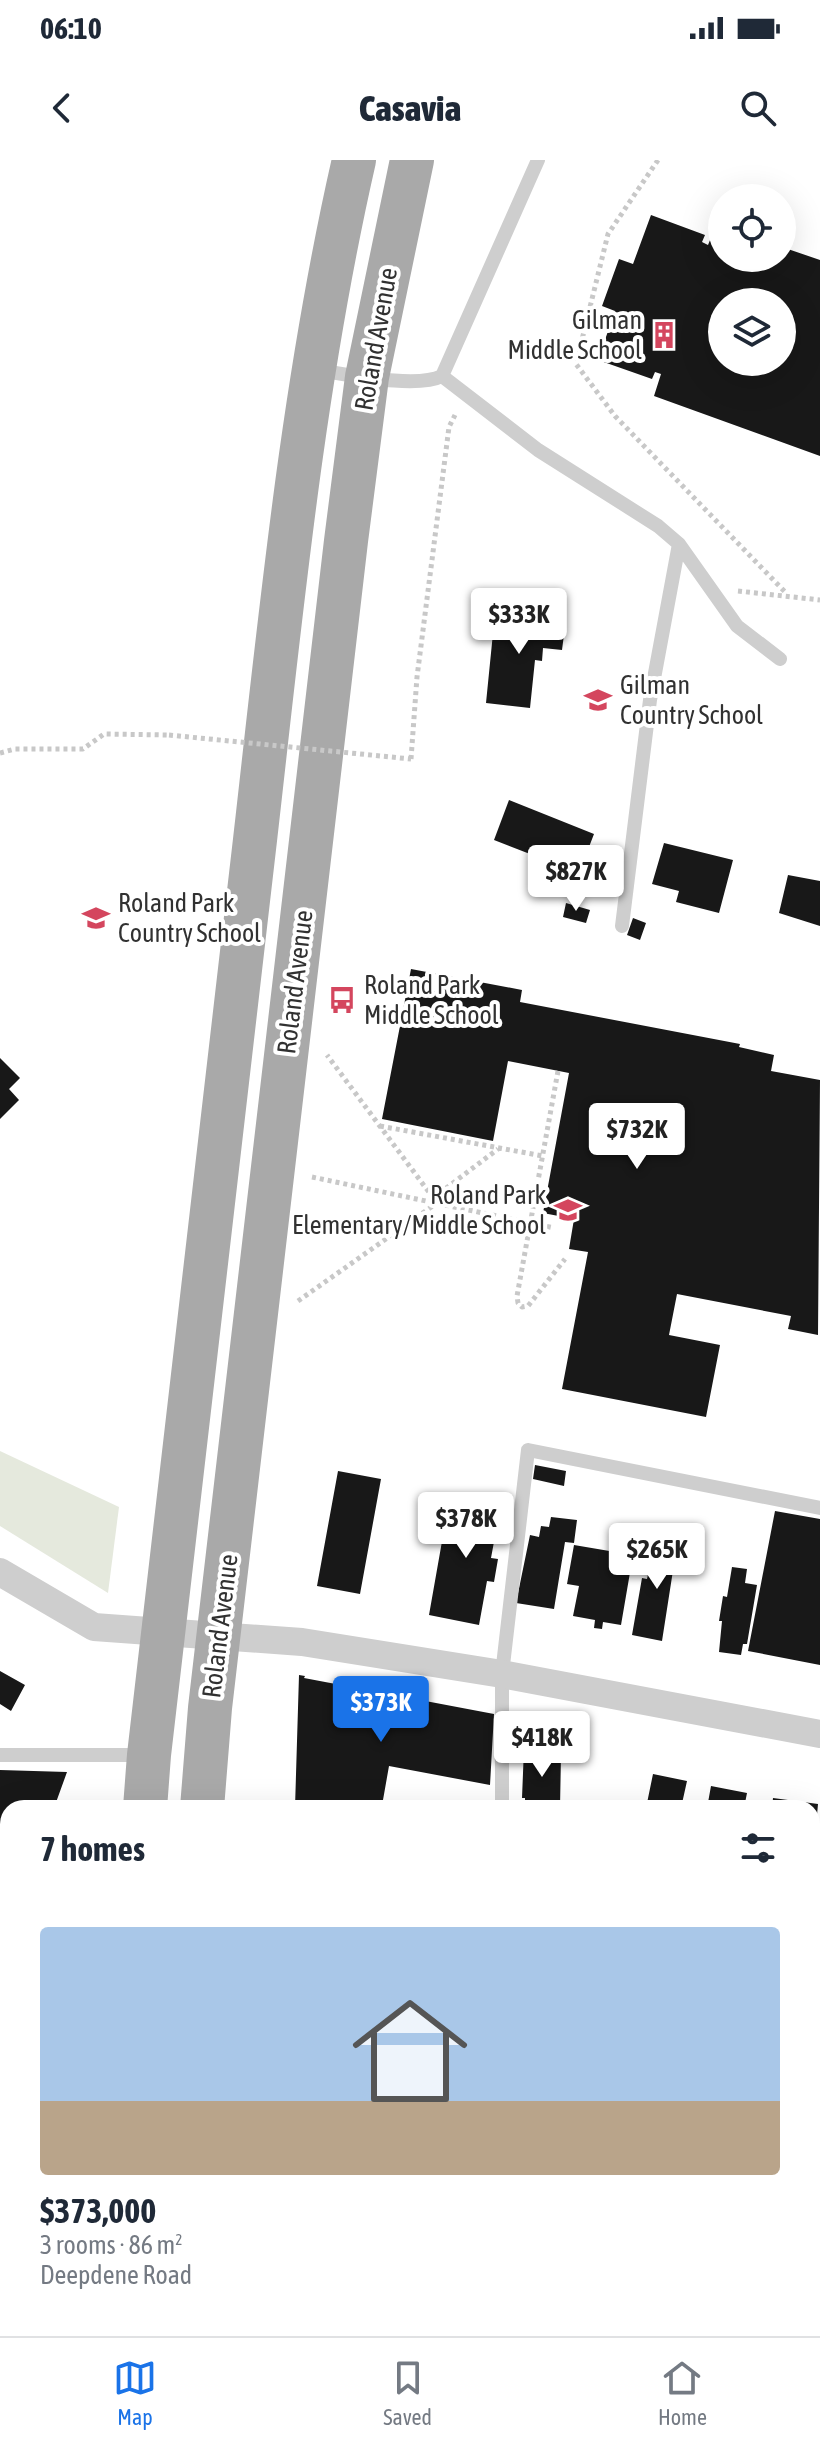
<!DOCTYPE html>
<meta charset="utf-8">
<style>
body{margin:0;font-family:"Asap Condensed",sans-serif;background:#f6f6f7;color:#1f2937;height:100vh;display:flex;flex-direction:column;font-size:30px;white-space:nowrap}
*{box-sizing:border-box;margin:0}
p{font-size:26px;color:#747a83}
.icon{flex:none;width:44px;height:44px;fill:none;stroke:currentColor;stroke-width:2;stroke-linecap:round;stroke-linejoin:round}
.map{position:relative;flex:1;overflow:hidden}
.side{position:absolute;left:0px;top:1640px;width:820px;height:536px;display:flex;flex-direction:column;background:#fff;border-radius:24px 24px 0 0;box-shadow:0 8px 32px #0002}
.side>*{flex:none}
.buttons{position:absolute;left:708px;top:24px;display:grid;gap:16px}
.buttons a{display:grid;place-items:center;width:88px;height:88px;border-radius:50%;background:#fff;box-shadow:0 8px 32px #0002;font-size:40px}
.price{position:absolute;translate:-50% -68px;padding:0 18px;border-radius:8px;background:#fff;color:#222;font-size:26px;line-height:52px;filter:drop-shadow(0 2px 4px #0008)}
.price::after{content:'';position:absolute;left:50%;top:48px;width:24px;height:18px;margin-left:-12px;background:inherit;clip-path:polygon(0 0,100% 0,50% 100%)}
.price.active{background:#1a73e8;color:#fff}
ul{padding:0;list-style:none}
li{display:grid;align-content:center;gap:16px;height:424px;padding:0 40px}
li span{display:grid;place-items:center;height:248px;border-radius:8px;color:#555}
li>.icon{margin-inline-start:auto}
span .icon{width:144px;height:144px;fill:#fffc;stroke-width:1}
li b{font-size:34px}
h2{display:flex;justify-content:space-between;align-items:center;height:96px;padding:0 40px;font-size:34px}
.status{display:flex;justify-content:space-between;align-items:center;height:56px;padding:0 40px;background:#fff;direction:ltr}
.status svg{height:22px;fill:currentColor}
header{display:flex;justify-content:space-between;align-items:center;height:104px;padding:0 40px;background:#fff;font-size:36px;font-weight:800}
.menu{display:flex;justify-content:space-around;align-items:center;height:112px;border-top:2px solid #e0e1e3;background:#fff;font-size:22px;color:#747a83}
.menu a{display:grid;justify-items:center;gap:4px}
.menu .active{color:#1a73e8}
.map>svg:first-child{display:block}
</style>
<div class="status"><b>06:10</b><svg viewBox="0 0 49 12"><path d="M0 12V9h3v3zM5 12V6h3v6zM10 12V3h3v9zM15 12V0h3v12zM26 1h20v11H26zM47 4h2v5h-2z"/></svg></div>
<header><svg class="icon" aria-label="back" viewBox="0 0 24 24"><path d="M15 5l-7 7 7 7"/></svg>Casavia<svg class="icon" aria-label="search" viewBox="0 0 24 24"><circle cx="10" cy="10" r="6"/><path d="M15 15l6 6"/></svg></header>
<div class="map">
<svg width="820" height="2176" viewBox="0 0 820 2176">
<rect width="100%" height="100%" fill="#fff"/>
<path fill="#e5e9dd" d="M0 1291 119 1347 108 1433 0 1366Z"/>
<path fill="#181818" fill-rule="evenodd" d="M651 55 705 75 702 82 708 85 717 63 722 65V98H782V87L820 100V296L654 236 661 214 655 212 652 219 598 200 615 151 602 146 619 99 633 104ZM722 142H782V202H722Z
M495 453 566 459 562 490 543 488 542 501 535 500 530 548 486 543Z
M509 640 594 674 579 713 494 680Z
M664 683 733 700 719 753 676 742 679 731 652 724Z
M788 715 820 721V766L779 753Z
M566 743 590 750 586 763 563 757Z
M633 758 646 763 640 780 627 775Z
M411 809 522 830 520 842 740 884 739 887 774 895 771 911 820 920 818 1175 788 1169 791 1156 677 1134 669 1175 720 1185 706 1257 562 1229 588 1092 569 1089 574 1059 543 1053 569 913 508 901 493 981 382 959Z
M0 898 20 918 9 929 19 940 0 959Z
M535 1305 566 1311 564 1326 533 1319Z
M338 1311 381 1319 360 1434 317 1426Z
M450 1336 501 1344 491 1398 498 1399 494 1422 487 1421 479 1465 429 1455Z
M775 1351 820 1359V1505L748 1491Z
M551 1357 577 1360 574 1383 565 1382 554 1449 516 1443 530 1375 539 1377 541 1366 549 1367Z
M660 1377 685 1385 681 1406 674 1404 662 1481 632 1475 642 1418 647 1419 652 1396 655 1397Z
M574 1385 633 1395 621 1465 603 1462 602 1469 594 1468 595 1460 573 1456 579 1426 567 1424Z
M732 1407 747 1409 745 1423 757 1425 747 1484H743L741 1495 719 1492 722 1461H719L723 1436 727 1437Z
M0 1511 25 1525 11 1551 0 1544Z
M299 1515 305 1516 304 1518 494 1554 490 1625 389 1606 383 1640 419 1648H295Z
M524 1588 561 1594 560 1648H525V1638H522Z
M0 1610 67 1612 54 1648H8V1752H3V1721H0Z
M653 1614 687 1621 681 1648H646Z
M711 1626 747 1633 744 1648H707Z
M773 1638 818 1644 814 1688H812V1648H772Z
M812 1899 820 1900V1978L812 1977Z
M0 1996H8V2030H0Z
M0 2115H8V2145H0Z
M812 2118 820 2119V2176H798L799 2168H812Z
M274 2168H362L361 2172 349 2170 348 2176H273Z
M632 2168H681L680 2176 632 2170Z
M717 2168H760L759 2176H716Z"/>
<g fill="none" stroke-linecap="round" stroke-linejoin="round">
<path stroke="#c8c8c8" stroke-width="5" stroke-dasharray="4 4" stroke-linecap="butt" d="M658 0 608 74 576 204 615 256 787 434
M738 431 820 440
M0 593 15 589H83L104 574 169 575
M411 599 417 517 449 267 455 255
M558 911 517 1136 518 1143 522 1147 528 1146 565 1099
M380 966 543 996
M312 1017 554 1068
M433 1038 498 989
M298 1141 437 1043 327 895"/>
<path stroke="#cecece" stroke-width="14" d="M317 210C347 214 416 229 442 216L538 0
M442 216 538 290 658 366 679 384 737 466 780 499
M622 766 650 540 679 384
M0 1595H145
M502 1648V1514L528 1290 820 1348
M812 1803 820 1804
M0 2086 8 2087
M478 2176V2168"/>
<path stroke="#cecece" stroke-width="28" d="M0 1412 94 1467 302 1482 502 1514 820 1574
M0 1840H8
M812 2038 820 2040"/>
<path stroke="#a9a9a9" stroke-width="44" d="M145 1648 149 1595C184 1290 219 985 255 680 281 452 303 223 354 0
M202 1648 210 1548 346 381 367 217 412 0
M121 2176V2168
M178 2176 179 2168"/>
<path stroke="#c8c8c8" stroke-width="5" stroke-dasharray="4 4" stroke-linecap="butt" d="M169 575 411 599"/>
</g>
<defs>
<g id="building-bare" transform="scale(2.16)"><path d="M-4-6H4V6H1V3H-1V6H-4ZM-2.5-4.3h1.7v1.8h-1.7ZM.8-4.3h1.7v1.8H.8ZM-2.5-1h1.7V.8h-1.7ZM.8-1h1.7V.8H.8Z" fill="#d4465e" stroke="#fff" stroke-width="2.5" paint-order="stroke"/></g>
<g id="school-bare" transform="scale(2.16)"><path d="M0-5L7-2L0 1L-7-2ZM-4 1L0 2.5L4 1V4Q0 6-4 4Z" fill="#d4465e" stroke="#fff" stroke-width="2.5" paint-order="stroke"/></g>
<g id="bus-bare" transform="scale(2.16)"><path d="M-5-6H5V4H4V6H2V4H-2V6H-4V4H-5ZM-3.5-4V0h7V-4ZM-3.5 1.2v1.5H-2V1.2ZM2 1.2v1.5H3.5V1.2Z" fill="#d4465e" stroke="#fff" stroke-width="2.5" paint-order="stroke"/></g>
</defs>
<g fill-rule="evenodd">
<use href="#building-bare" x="664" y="175"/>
<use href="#school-bare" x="598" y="540"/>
<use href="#school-bare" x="96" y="758"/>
<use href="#bus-bare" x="342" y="840"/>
<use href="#school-bare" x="568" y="1050"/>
</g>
<g text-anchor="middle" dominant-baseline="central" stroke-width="8" stroke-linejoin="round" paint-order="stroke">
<g font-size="26" fill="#313131" stroke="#fff" text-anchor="start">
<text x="642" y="160" text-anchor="end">Gilman<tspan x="642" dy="30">Middle School</tspan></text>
<text x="620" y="525">Gilman<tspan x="620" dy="30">Country School</tspan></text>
<text x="118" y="743">Roland Park<tspan x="118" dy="30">Country School</tspan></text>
<text x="364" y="825">Roland Park<tspan x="364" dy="30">Middle School</tspan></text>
<text x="546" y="1035" text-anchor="end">Roland Park<tspan x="546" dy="30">Elementary/Middle School</tspan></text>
</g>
<g font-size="26" fill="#313131" stroke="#fff">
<text transform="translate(376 179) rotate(-80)">Roland Avenue</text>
<text transform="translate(295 822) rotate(-83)">Roland Avenue</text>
<text transform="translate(220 1466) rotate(-83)">Roland Avenue</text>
</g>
</g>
</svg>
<div class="buttons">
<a><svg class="icon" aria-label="locate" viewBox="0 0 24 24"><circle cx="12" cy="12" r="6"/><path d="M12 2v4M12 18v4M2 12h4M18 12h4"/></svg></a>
<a><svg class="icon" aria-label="layers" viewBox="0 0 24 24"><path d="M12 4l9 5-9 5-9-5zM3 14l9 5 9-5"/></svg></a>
</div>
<b class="price" style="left:519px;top:496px">$333K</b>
<b class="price" style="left:576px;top:753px">$827K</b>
<b class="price" style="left:637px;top:1011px">$732K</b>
<b class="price" style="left:466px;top:1400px">$378K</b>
<b class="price" style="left:657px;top:1431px">$265K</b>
<b class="price active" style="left:381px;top:1584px">$373K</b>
<b class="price" style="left:542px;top:1619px">$418K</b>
<section class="side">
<h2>7 homes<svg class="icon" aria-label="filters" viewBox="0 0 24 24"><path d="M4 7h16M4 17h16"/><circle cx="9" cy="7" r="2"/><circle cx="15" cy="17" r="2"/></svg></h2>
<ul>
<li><span style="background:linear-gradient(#a9c7e8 70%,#b9a48a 0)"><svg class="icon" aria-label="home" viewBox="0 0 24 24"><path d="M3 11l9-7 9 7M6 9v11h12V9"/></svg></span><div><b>$373,000</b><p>3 rooms · 86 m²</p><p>Deepdene Road</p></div></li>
</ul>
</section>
</div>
<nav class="menu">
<a class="active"><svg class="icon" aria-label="map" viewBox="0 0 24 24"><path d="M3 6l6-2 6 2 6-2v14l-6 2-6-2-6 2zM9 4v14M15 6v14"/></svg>Map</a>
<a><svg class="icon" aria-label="saved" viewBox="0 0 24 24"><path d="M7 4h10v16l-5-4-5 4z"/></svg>Saved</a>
<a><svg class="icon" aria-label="home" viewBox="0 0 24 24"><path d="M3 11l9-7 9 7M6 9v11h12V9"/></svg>Home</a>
</nav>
